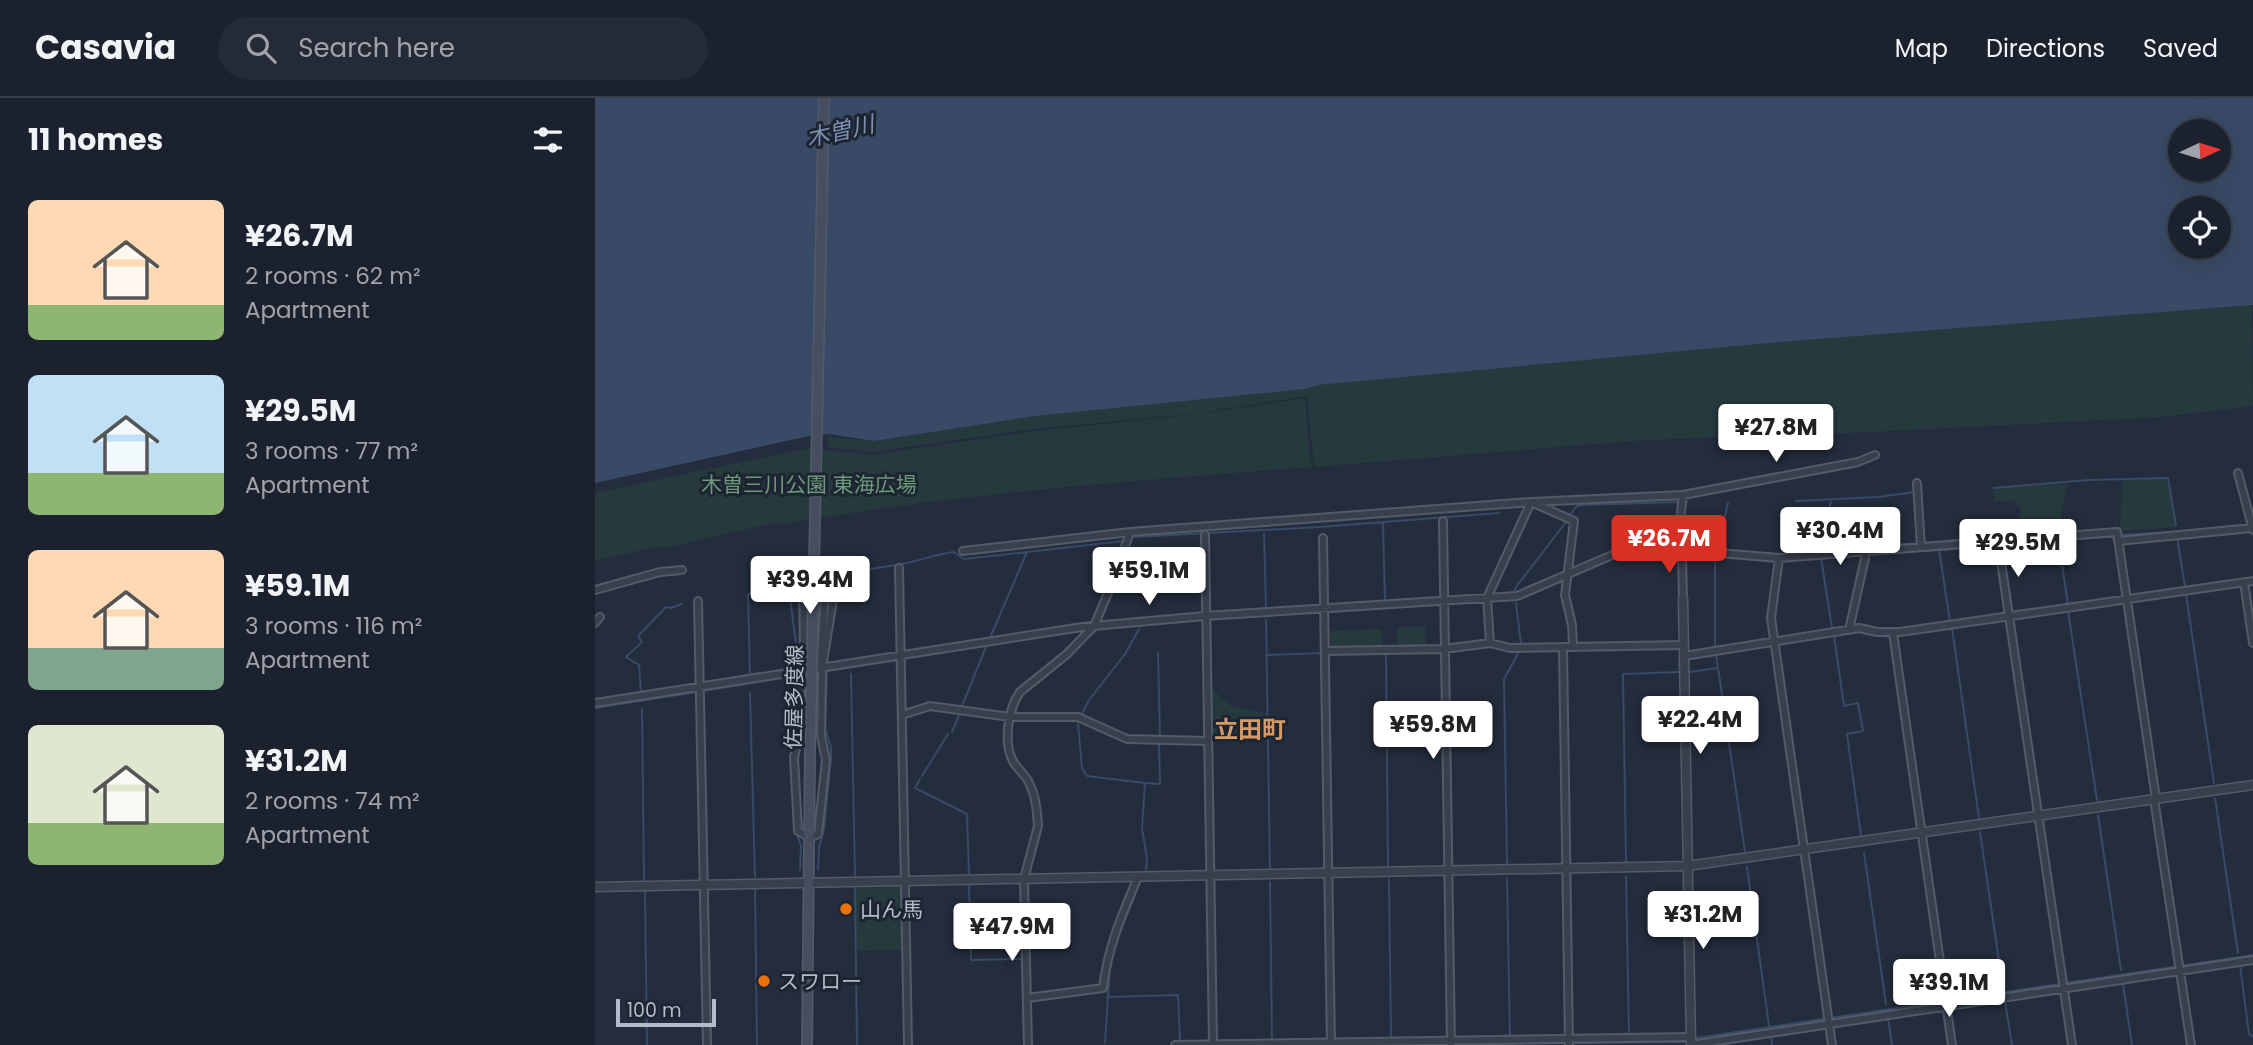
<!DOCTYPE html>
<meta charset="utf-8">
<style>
body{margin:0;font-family:Poppins,"Noto Sans JP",sans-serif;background:#242a36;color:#f1f3f6;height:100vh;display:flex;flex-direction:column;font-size:26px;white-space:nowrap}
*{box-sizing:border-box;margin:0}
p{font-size:23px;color:#a0a4aa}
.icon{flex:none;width:38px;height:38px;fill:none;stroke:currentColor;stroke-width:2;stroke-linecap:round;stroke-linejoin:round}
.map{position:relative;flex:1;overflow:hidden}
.drawer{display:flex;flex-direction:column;background:#1b222e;width:595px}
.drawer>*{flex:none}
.needle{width:46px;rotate:86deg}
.tools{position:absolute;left:1573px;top:21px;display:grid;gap:14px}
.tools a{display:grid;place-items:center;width:63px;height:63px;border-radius:50%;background:#1b222e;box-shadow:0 7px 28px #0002,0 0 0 2px #393f4a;font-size:35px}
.scale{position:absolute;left:21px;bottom:18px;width:100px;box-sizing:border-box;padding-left:7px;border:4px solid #b4bbc9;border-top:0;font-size:19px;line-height:24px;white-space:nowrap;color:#b4bbc9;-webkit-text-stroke:5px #1d2532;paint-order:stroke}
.price{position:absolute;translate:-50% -60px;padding:0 16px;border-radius:7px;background:#fff;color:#222;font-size:23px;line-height:46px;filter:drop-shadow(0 2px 4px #0008)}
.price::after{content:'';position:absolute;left:50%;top:42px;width:21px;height:16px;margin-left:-10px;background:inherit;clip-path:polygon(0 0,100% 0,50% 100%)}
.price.active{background:#d93025;color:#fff}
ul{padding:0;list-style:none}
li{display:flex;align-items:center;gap:21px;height:175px;padding:0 28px}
li span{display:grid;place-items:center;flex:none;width:196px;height:140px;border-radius:10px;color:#555}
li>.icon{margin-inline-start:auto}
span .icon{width:84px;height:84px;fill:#fffc;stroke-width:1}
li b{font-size:30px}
h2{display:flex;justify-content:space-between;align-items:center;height:84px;padding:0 28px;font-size:30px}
header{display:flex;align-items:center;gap:42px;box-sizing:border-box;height:98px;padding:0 35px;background:#1b222e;border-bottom:2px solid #393f4a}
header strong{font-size:33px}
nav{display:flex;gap:38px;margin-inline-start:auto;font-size:24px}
.search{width:490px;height:63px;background:#242a36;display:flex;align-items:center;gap:18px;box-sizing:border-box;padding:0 24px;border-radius:38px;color:#a0a4aa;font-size:26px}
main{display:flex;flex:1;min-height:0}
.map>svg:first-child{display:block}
</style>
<header>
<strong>Casavia</strong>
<div class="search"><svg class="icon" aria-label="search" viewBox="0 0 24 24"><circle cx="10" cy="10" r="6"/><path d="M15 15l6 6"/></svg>Search here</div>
<nav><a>Map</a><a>Directions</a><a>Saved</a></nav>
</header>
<main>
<section class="drawer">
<h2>11 homes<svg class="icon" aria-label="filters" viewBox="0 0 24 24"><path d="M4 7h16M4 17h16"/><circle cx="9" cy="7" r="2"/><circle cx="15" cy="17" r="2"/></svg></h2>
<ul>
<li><span style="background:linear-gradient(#ffd9b3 75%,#8fb573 0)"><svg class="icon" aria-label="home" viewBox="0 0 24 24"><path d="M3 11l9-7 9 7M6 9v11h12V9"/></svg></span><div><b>¥26.7M</b><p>2 rooms · 62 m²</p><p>Apartment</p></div></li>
<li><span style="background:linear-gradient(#bfe0f5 70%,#8fb573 0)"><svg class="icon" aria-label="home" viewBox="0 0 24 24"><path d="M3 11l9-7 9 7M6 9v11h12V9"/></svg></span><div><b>¥29.5M</b><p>3 rooms · 77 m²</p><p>Apartment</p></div></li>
<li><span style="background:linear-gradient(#ffd9b3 70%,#7fa58c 0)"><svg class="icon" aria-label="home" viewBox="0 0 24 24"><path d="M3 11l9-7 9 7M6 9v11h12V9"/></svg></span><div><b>¥59.1M</b><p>3 rooms · 116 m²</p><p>Apartment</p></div></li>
<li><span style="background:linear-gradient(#dfe7d0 70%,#8fb573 0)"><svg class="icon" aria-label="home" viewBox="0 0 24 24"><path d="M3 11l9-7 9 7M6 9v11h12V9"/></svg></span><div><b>¥31.2M</b><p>2 rooms · 74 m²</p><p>Apartment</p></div></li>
</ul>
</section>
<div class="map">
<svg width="1658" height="947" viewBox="0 0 1658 947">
<rect width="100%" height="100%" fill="#242d3d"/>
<path fill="#263a3e" d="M1657 207 1658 308 1566 319 1278 334 1050 342 719 369 712 298 598 316 439 331 275 354 233 349 232 339 279 343 440 318 710 291 723 287 1174 245Z
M710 300 716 369C539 383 360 395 185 427L179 425 79 448 55 450 0 463V396L13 392 214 350 276 357 440 333 595 317Z
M1573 380 1581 429 1525 433 1527 383Z
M1473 385 1462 435 1423 439 1426 410 1423 409 1418 402 1399 404 1398 390Z
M830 528 831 549H802V529Z
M787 531 788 548 736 550 735 533Z
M614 594H620L636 608 671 616 670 637 616 638Z
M305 789 308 791 309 852 262 853 260 790Z"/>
<path fill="#394a66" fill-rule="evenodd" d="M0 0H1658V207L1174 245 723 287 710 291 440 318 279 343 234 336 214 338 0 385ZM1586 33H1624V72H1586ZM1586 110H1624V149H1586Z
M1658 856V860L1101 942V939Z
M1095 941 1092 945 810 947 1092 943Z"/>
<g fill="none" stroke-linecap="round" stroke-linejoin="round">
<path stroke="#394a66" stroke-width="2" d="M1398 390 1493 382 1573 380 1581 427
M1201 403 1283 399 1319 394
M974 418 981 409 985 407 1082 404
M788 424 790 505
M669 435 671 511
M1526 437 1608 432
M539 439 725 429 904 415
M1582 439 1590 489
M1408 447 1521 438
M1464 447 1473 506
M1122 450 1133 405
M1344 452 1355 523
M1226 453 1236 403
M1272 457 1402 448
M1219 460 1266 457
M1226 460 1237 530
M306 466C325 463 341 456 359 454L369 461 529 443
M976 479 993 471
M1653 486 1658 523
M919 495 921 489 971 424
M1591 496 1619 685
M195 500 204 568
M926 501 967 483
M921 505 926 546
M852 506 882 504
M1473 513 1502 702
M736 514 846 506
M615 521 726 514
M599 522H608
M671 522 675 772
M1357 530 1384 720
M1283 537 1294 539
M395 540 432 454
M1120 548V458
M563 554 565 639
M791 556 793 770
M1121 556 1150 754
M672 557 727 555
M310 560 437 540
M231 566 245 476 301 467
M232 573 303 562
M1095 574 1122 570
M256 576 260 778
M155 577 153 496 200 485
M108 593 199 578
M46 594 44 567 31 559 47 544 43 538 71 509 76 510 87 506
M155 594 160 780
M367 608 391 549
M0 610 102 594
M47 610 49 783
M487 616 494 602 530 556 544 531
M483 625 487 670 492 678 550 685 547 730 552 761 551 772
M357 634 365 615
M196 660V652L202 630V584
M327 678 353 636
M325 681 320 690 372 716 374 778
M551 685 565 686 564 645
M1620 700 1643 855
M1503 717 1526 872
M1385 734 1408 890
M202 736 206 748 205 772
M1266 738 1252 636 1268 633 1263 605 1249 608 1239 538 1264 534 1277 536
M1269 755 1291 906
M1031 764 1028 576 1083 574
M912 768 909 581 924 554
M1152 769 1174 928
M223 772 224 749 229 731 236 660V649L230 630 232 576
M1031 779 1034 937
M912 780 915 940
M794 781 796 939
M675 784 677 942
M374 788 376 862 427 861
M260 790 262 947
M160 791 162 947
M50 793 52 947
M523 838 540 797
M434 849 455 848V839L469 837
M427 850 429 946
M1645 867 1654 936 1658 938
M1528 886 1537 947
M512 899 583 897 585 942
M1410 903 1417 947
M1293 920 1297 947
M1176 937 1177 947
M510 945 515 867"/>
<g stroke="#535b68" stroke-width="10">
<path id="minor" d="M1643 375 1658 432
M1322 385 1326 449
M1088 397 1086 415 1088 501
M848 423 856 947
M610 437 618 947
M728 440 736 947
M1403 443 1477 947
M1523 443 1657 430
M368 453 535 434 936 404 1088 397 1263 364 1280 357
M1184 460 1176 520 1237 947
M304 470 313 947
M1649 484 1658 545
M0 492 65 474 87 472
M103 503 112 947
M0 525 5 519
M1254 532 1270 460V453
M1298 535 1357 947
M895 545 892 500 936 404 979 423 970 497 977 527 978 549
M968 550 974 947
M730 553 849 551 895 545 915 550 1089 547
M1089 558 1264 530 1282 534H1305L1658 483
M225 570 232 468 208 471 209 562 206 572V630L199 659 203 733 215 740 223 736 231 662 226 638 227 570 242 477
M0 605 487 529 610 518 922 498 1038 448 1184 460 1522 434 1561 701
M307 617 335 608 415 619H483L532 641 613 643
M1559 701 1596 947
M432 900 508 890C513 848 527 817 543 779
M433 947 429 781 443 728C442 714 441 698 434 685 431 677 422 671 418 663 408 645 413 611 425 594L472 556 499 528 521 476 535 434
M580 947 1096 939
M1096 947 1658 862"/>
</g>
<g stroke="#535b68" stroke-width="11">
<path id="tertiary" d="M1088 501 1096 947
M0 789 1092 768 1658 687"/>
</g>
<g stroke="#535b68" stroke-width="12">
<path id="secondary" d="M212 947 215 653"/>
</g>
<use href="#minor" stroke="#38404d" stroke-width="6"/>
<use href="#tertiary" stroke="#38404d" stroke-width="8"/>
<use href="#secondary" stroke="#464e60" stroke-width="9"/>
<g stroke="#535b68" stroke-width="12" stroke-linecap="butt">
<path id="secondary-bridge" d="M215 653 229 0"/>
</g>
<use href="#secondary-bridge" stroke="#464e60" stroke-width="9"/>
</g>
<g fill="#e8710a" stroke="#1d2532" stroke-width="2.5">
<circle cx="251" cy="811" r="7"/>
<circle cx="169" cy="883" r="7"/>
</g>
<g text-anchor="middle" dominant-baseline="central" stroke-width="6" stroke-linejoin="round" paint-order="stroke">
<g font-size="21" fill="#6b9979" stroke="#1d2532">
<text x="214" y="386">木曽三川公園 東海広場</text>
</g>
<g font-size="21" fill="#b4bbc9" stroke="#1d2532">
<text transform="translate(199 599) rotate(-89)">佐屋多度線</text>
</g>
<g font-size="21" fill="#b4bbc9" stroke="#1d2532" text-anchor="start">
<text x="265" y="811">山ん馬</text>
<text x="183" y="883">スワロー</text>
</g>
<g font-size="23" font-style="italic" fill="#7c8fb0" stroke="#1d2532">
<text transform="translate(245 33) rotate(-13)">木曽川</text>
</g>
<g font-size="24" font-weight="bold" fill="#d49b64" stroke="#1d2532">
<text x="655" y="631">立田町</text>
</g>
</g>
</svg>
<div class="tools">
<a><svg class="needle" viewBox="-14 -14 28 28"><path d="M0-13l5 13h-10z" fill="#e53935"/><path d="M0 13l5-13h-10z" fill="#a0a4aa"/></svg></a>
<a><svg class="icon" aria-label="locate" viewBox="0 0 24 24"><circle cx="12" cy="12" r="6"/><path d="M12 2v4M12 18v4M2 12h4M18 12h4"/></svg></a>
</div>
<div class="scale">100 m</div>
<b class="price" style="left:1181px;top:366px">¥27.8M</b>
<b class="price" style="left:1245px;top:469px">¥30.4M</b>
<b class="price active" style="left:1074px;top:477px">¥26.7M</b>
<b class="price" style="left:1423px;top:481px">¥29.5M</b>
<b class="price" style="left:554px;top:509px">¥59.1M</b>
<b class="price" style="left:215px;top:518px">¥39.4M</b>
<b class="price" style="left:1105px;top:658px">¥22.4M</b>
<b class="price" style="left:838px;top:663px">¥59.8M</b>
<b class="price" style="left:1108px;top:853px">¥31.2M</b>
<b class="price" style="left:417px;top:865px">¥47.9M</b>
<b class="price" style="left:1354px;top:921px">¥39.1M</b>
</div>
</main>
